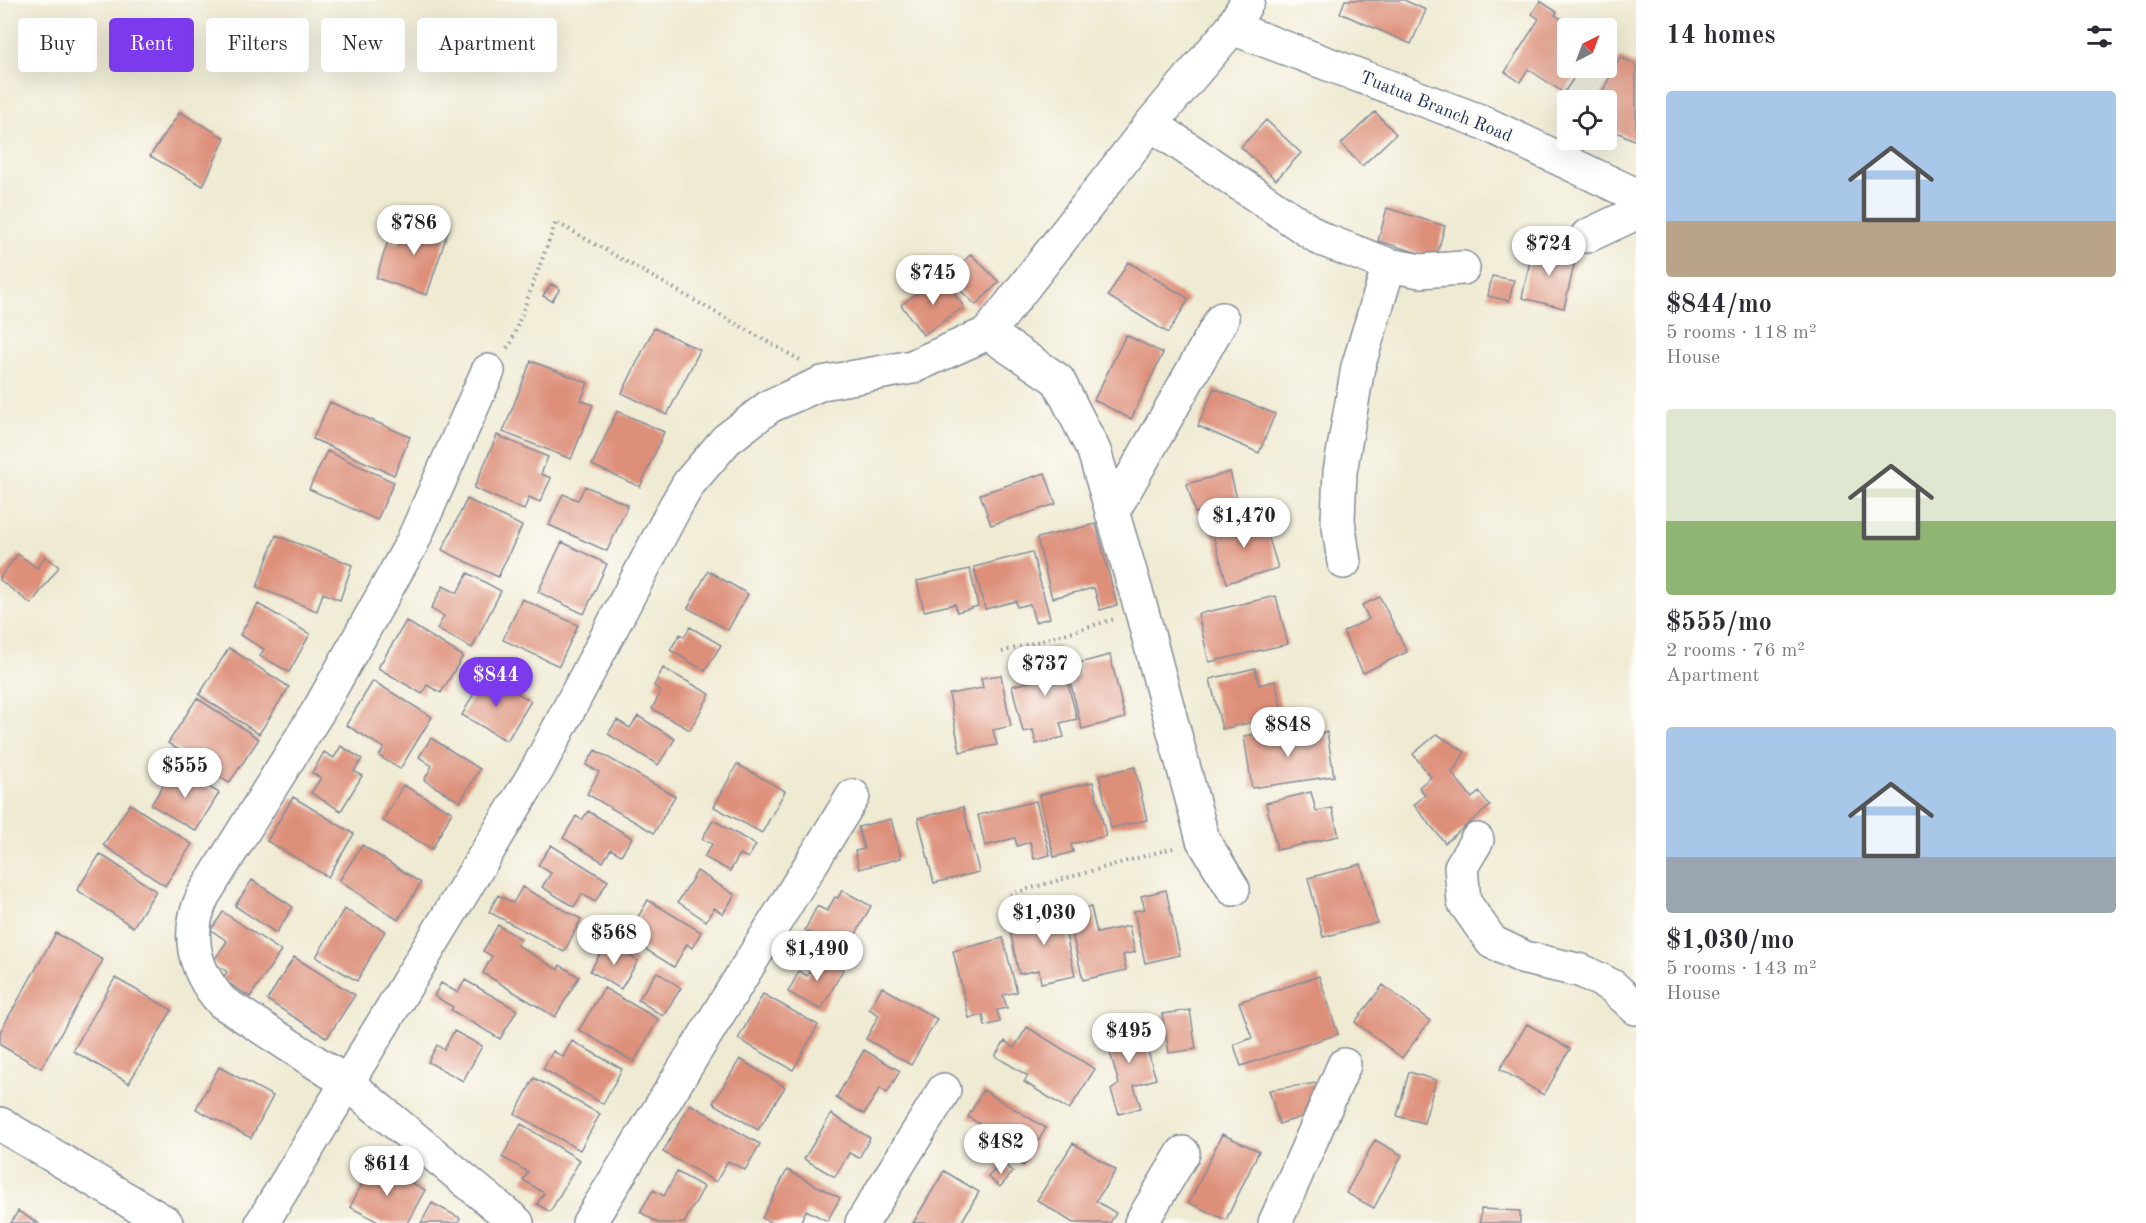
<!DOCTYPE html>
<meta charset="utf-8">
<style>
body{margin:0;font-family:"Old Standard TT",serif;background:#f2f2f3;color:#2b2b33;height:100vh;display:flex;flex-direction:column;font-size:22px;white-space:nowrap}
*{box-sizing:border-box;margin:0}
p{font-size:20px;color:#7c7c81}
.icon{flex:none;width:33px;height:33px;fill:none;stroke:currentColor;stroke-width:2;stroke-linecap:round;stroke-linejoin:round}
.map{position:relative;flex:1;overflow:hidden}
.side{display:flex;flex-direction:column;background:#fff;width:510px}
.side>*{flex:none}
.top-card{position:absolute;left:18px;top:18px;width:570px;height:54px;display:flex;gap:12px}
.needle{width:39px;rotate:42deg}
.tools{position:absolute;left:1557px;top:18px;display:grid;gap:12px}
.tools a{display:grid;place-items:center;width:60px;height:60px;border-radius:6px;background:#fff;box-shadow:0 6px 24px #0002;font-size:30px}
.price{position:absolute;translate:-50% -51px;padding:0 14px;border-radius:21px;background:#fff;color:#222;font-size:20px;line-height:39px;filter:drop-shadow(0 2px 3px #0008)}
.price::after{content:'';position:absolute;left:50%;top:36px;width:18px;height:14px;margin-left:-9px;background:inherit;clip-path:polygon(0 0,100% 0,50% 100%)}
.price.on{background:#7c3aed;color:#fff}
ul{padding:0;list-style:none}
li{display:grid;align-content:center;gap:12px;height:318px;padding:0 30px}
li span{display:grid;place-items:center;height:186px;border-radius:6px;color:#555}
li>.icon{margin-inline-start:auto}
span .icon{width:108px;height:108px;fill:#fffc;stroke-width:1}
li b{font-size:26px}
h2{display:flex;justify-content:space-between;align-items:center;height:72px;padding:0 30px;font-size:26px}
.pill{padding:0 21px;border-radius:6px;background:#fff;box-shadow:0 6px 24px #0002;font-size:21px;line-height:54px}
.pill.on{background:#7c3aed;color:#fff}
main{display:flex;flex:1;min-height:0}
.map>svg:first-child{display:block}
</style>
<main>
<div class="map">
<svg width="1636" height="1223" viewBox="0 0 1636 1223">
<rect width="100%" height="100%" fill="#fdfcf7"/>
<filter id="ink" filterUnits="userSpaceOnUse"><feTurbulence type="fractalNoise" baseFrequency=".0167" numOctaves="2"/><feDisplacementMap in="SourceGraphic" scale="12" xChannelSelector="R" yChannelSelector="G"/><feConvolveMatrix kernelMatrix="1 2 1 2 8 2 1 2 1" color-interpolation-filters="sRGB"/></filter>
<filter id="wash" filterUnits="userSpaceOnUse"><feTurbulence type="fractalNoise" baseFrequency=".008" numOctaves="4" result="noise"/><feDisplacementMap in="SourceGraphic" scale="24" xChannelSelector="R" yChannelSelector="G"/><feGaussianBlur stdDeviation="1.35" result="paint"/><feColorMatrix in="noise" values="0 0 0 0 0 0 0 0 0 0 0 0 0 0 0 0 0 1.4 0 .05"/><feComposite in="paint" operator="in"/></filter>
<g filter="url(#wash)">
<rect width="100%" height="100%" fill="#efead2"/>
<g id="blocks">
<path fill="#dd8f79" d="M1345 0H1404L1426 10 1411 44 1340 13Z
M1540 1 1557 12 1555 15 1576 28H1568V68H1580L1564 93 1528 69 1520 82 1505 72 1539 19 1532 14Z
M1620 57 1636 65V141L1606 127V100H1598Z
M180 112 225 138 203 186 150 156Z
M1375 112 1396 134 1362 166 1341 144Z
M1266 120 1301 153 1276 180 1241 147Z
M1387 208 1445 226 1436 258 1378 241Z
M409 215 449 228 427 295 376 278 388 241 399 244Z
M1533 247 1576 257 1564 308 1522 298Z
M971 254 999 282 976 305 947 278Z
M1128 262 1189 299 1168 333 1108 296Z
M942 276 964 307 923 335 901 305Z
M1492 276 1514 280 1509 301 1488 296Z
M551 284 560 289 552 301 543 296Z
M654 328 700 350 667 415 622 393Z
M1126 335 1163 353 1131 419 1094 400Z
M531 361 588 383 581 400 593 405 571 459 503 432Z
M1214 388 1275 414 1259 453 1198 426Z
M330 402 410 437 394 475 313 439Z
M617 411 664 432 640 487 592 465Z
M497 435 548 457 541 474 551 478 540 502 529 497 524 510 474 488Z
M327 451 394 482 377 520 309 489Z
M1230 472 1238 502 1195 513 1187 484Z
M1045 473 1056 504 991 525 980 494Z
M585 486 628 505 607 551 549 525 563 494 578 500Z
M467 499 522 526 498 577 442 550Z
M1262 515 1278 568 1227 583 1211 529Z
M1096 524 1117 605 1100 610 1094 588 1052 598 1037 538Z
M276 535 352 565 340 600 323 593 317 611 257 587Z
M562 542 607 564 584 614 538 592Z
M1032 552 1050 618 1035 622 1030 604 1017 607 1016 601 985 609 974 567Z
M18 554 37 568 45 556 59 567 31 604 0 580V577Z
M970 569 978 606 957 612 955 604 924 611 917 581Z
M708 571 748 594 728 630 688 608Z
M468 573 501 591 472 648 437 629 444 616 431 609 443 586 457 593Z
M1276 596 1288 644 1209 662 1198 614Z
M1380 597 1407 652 1363 673 1343 632 1369 619 1362 605Z
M522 599 578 625 559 666 503 640Z
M258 604 310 634 289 672 260 656 264 649 240 635Z
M406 621 463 656 441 693 427 685 422 694 378 668Z
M690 627 721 645 705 671 670 650 680 634 684 637Z
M1058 645 1077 719 1060 723 1064 737 1036 744 1033 730 1023 732 1012 686 1037 680 1030 652Z
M229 648 289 687 259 734 199 695Z
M1110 655 1125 718 1082 729 1069 677 1081 673 1079 663Z
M663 668 710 694 690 730 652 709 661 691 654 686Z
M1255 668 1259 685 1275 681 1283 715 1222 729 1210 679Z
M485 674 531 701 507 741 462 715Z
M1001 675 1011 726 993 730 997 745 960 752 949 694 983 688 981 678Z
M373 681 432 717 400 769 379 756 384 748 346 725Z
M197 698 259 739 229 783 168 743Z
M638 716 675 739 658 765 608 734 617 720 630 728Z
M1295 728 1297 737 1327 732 1334 776 1252 788 1244 736Z
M1437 734 1465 752 1452 773 1472 798 1479 792 1490 806 1445 843 1414 805 1425 795 1419 787 1431 777 1413 754Z
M431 738 480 769 460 802 424 780 432 766 419 757Z
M341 746 362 759 354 771 362 776 341 811 311 793 321 778 312 773 324 752 334 758Z
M595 750 675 796 654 833 587 794 599 772 586 765Z
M737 764 785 791 762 833 714 807Z
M175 766 219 793 196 831 151 805Z
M1135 767 1147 820 1111 828 1099 775Z
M1093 782 1106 836 1071 844 1073 852 1054 857 1039 795Z
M403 785 452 812 432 849 383 821Z
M1311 792 1316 811 1332 808 1339 836 1277 850 1266 803Z
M293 797 354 834 328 877 267 841Z
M1036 801 1050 855 1034 859 1030 842 1017 846 1015 838 985 846 978 815Z
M130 804 192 844 165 886 103 845Z
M963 807 979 872 934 883 918 818Z
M588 811 632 838 621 855 611 849 603 862 563 838 576 816 582 820Z
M891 819 901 858 859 869 855 851 864 849 858 827Z
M713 820 756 845 748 858 740 854 730 871 704 857 712 844 702 839Z
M362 845 421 883 398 920 339 881Z
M551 845 608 881 595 902 582 894 574 907 542 887 551 873 538 865Z
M100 854 156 891 133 927 77 890Z
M1361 864 1377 923 1323 937 1308 878Z
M697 871 735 895 723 914 714 908 706 921 678 902Z
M252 880 293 907 276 933 235 906Z
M522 887 581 919 564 952 489 912 498 895 513 903Z
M842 890 871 906 846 952 805 930 817 906 827 911 835 897 838 898Z
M1166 890 1180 955 1145 963 1134 911 1145 909 1141 896Z
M648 900 701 932 692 948 687 944 674 967 626 937Z
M1060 906 1075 976 1041 983 1039 970 1019 974 1010 931 1030 926 1027 912Z
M1091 907 1097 933 1129 926 1135 952 1123 955 1126 970 1083 980 1067 912Z
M344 909 385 931 357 981 316 957Z
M223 912 281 951 250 997 222 979 227 972 213 962 227 941 211 930Z
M498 925 521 939 517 945 558 970 560 965 579 977 555 1017 483 973 492 956 483 951Z
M56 933 103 960 41 1068 0 1045V1032Z
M1003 938 1017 992 1003 995 1007 1008 997 1010 1000 1022 985 1026 983 1015 969 1018 953 951Z
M607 942 638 961 621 989 590 971Z
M819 953 845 966 821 1010 788 992 799 971 807 976Z
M294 957 355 995 327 1038 267 1000Z
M657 972 681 988 663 1016 638 1000Z
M1319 976 1338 1034 1241 1066 1234 1045 1252 1038 1239 1002Z
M115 978 172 1010 129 1083 73 1051Z
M465 980 517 1010 500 1039 451 1010 453 1007 434 996 441 983 458 993Z
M1383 985 1430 1021 1402 1058 1355 1022Z
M882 987 937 1019 911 1065 866 1039 879 1015 869 1009Z
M604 988 658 1019 634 1062 579 1030Z
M763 994 818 1025 793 1070 738 1039Z
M1190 1010 1196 1049 1169 1053 1162 1014Z
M1139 1021 1156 1079 1134 1086 1141 1108 1119 1114 1111 1090 1119 1084 1104 1031Z
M1527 1024 1570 1049 1544 1095 1500 1069Z
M1027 1027 1095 1069 1069 1110 1024 1082 1028 1076 995 1056 1005 1041 1014 1048Z
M454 1031 482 1046 463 1081 428 1062 437 1045 444 1050Z
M572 1041 622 1069 603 1104 543 1069 553 1051 563 1057Z
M864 1050 900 1071 887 1093 880 1088 864 1114 836 1098Z
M740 1059 785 1087 758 1130 713 1103Z
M219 1067 273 1096 251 1138 196 1109Z
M1409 1072 1436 1080 1424 1123 1397 1116Z
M534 1078 600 1114 580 1150 515 1114Z
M1316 1083 1324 1110 1279 1124 1269 1090Z
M983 1090 1046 1128 1023 1166 973 1135 980 1124 968 1117Z
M690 1104 760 1144 745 1170 728 1161 716 1182 663 1152Z
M831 1114 870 1138 859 1158 849 1153 835 1177 804 1159Z
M521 1124 580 1160 550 1212 537 1204 544 1193 523 1180 528 1172 502 1157Z
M1222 1134 1259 1151 1226 1220 1189 1203Z
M1375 1140 1402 1155 1374 1208 1346 1193Z
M1073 1143 1116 1170 1096 1201 1116 1213 1110 1223H1073L1037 1200Z
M374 1162 425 1190 407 1223H380L350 1207Z
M1002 1162 1013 1172 1000 1187 988 1177Z
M787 1170 840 1198 827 1221 806 1210 800 1223H772L762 1218Z
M944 1171 979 1192 961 1223H913Z
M677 1172 704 1187 684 1223H658L640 1212 653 1190 664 1196Z
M432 1203 460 1218 458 1223H421Z
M1481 1209 1520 1211V1223H1480Z
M18 1211 38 1223H11Z"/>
</g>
</g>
<g filter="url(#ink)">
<use href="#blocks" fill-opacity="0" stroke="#858c98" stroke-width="1.5"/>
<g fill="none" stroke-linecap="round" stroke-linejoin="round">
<g stroke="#858c98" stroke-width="36">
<path id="minor" d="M1232 28 1480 121 1636 195
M1151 124 1321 239 1389 265 1420 271 1463 268
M1587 236 1636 213
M988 333 1058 380 1094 451 1142 612 1203 840 1233 889
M488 371 412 543 320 708 203 896C185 934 194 971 222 1002L346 1082 517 1223
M1112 513 1222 319
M1344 562 1338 520 1340 472 1358 367 1389 265
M1477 840 1461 867 1464 902 1492 942 1525 958 1582 971 1612 986 1636 1008
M262 1223 538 768 675 507 689 483 726 440 770 406 822 383 912 367 988 333 1151 124 1232 28 1248 0
M589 1223 853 796
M862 1223 944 1090
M1141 1223 1183 1153
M1275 1223 1344 1065"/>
</g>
<g stroke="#858c98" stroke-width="36">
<path id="major" d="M0 1124 166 1223"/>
</g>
<path stroke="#858c98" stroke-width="4" stroke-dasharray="1.5 4.5" stroke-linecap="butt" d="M507 348 511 343 556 222 800 360
M1002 652 1115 619
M1010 894 1173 848"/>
<use href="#minor" stroke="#fff" stroke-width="33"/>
<use href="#major" stroke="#fff" stroke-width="33"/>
</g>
</g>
<g text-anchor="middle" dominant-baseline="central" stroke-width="6" stroke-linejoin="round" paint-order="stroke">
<g font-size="18" fill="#1b2f5e" stroke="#fdfcf7">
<text transform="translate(1436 107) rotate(22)">Tuatua Branch Road</text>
</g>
</g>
</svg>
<div class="tools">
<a><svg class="needle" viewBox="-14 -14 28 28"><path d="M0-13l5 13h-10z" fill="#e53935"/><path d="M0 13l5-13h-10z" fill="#7c7c81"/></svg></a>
<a><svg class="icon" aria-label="locate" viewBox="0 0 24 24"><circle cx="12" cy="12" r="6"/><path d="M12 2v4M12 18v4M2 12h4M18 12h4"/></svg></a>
</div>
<b class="price" style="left:414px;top:256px">$786</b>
<b class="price" style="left:1549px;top:277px">$724</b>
<b class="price" style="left:933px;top:306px">$745</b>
<b class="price" style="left:1244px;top:549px">$1,470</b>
<b class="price" style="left:1045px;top:697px">$737</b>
<b class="price on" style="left:496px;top:708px">$844</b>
<b class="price" style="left:1288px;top:758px">$848</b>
<b class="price" style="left:185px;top:799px">$555</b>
<b class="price" style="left:1044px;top:946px">$1,030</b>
<b class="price" style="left:614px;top:966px">$568</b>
<b class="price" style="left:817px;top:982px">$1,490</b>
<b class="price" style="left:1129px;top:1064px">$495</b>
<b class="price" style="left:1001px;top:1175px">$482</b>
<b class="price" style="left:387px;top:1197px">$614</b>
<div class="top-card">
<a class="pill">Buy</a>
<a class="pill on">Rent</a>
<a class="pill">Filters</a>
<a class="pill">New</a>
<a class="pill">Apartment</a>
</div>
</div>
<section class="side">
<h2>14 homes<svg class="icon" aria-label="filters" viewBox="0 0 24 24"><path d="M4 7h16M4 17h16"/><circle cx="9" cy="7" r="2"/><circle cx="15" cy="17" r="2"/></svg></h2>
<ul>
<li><span style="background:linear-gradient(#a9c7e8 70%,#b9a48a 0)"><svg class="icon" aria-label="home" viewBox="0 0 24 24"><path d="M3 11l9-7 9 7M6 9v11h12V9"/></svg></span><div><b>$844/mo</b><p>5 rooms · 118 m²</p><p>House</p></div></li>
<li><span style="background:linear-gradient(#dfe7d0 60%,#8fb573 0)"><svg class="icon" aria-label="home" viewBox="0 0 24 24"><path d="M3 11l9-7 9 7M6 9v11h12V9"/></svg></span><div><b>$555/mo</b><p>2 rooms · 76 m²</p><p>Apartment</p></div></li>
<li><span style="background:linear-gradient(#a9c7e8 70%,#9aa5b1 0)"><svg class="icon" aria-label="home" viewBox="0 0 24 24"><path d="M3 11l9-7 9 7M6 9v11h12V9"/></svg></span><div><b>$1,030/mo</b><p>5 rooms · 143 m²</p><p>House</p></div></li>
</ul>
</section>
</main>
